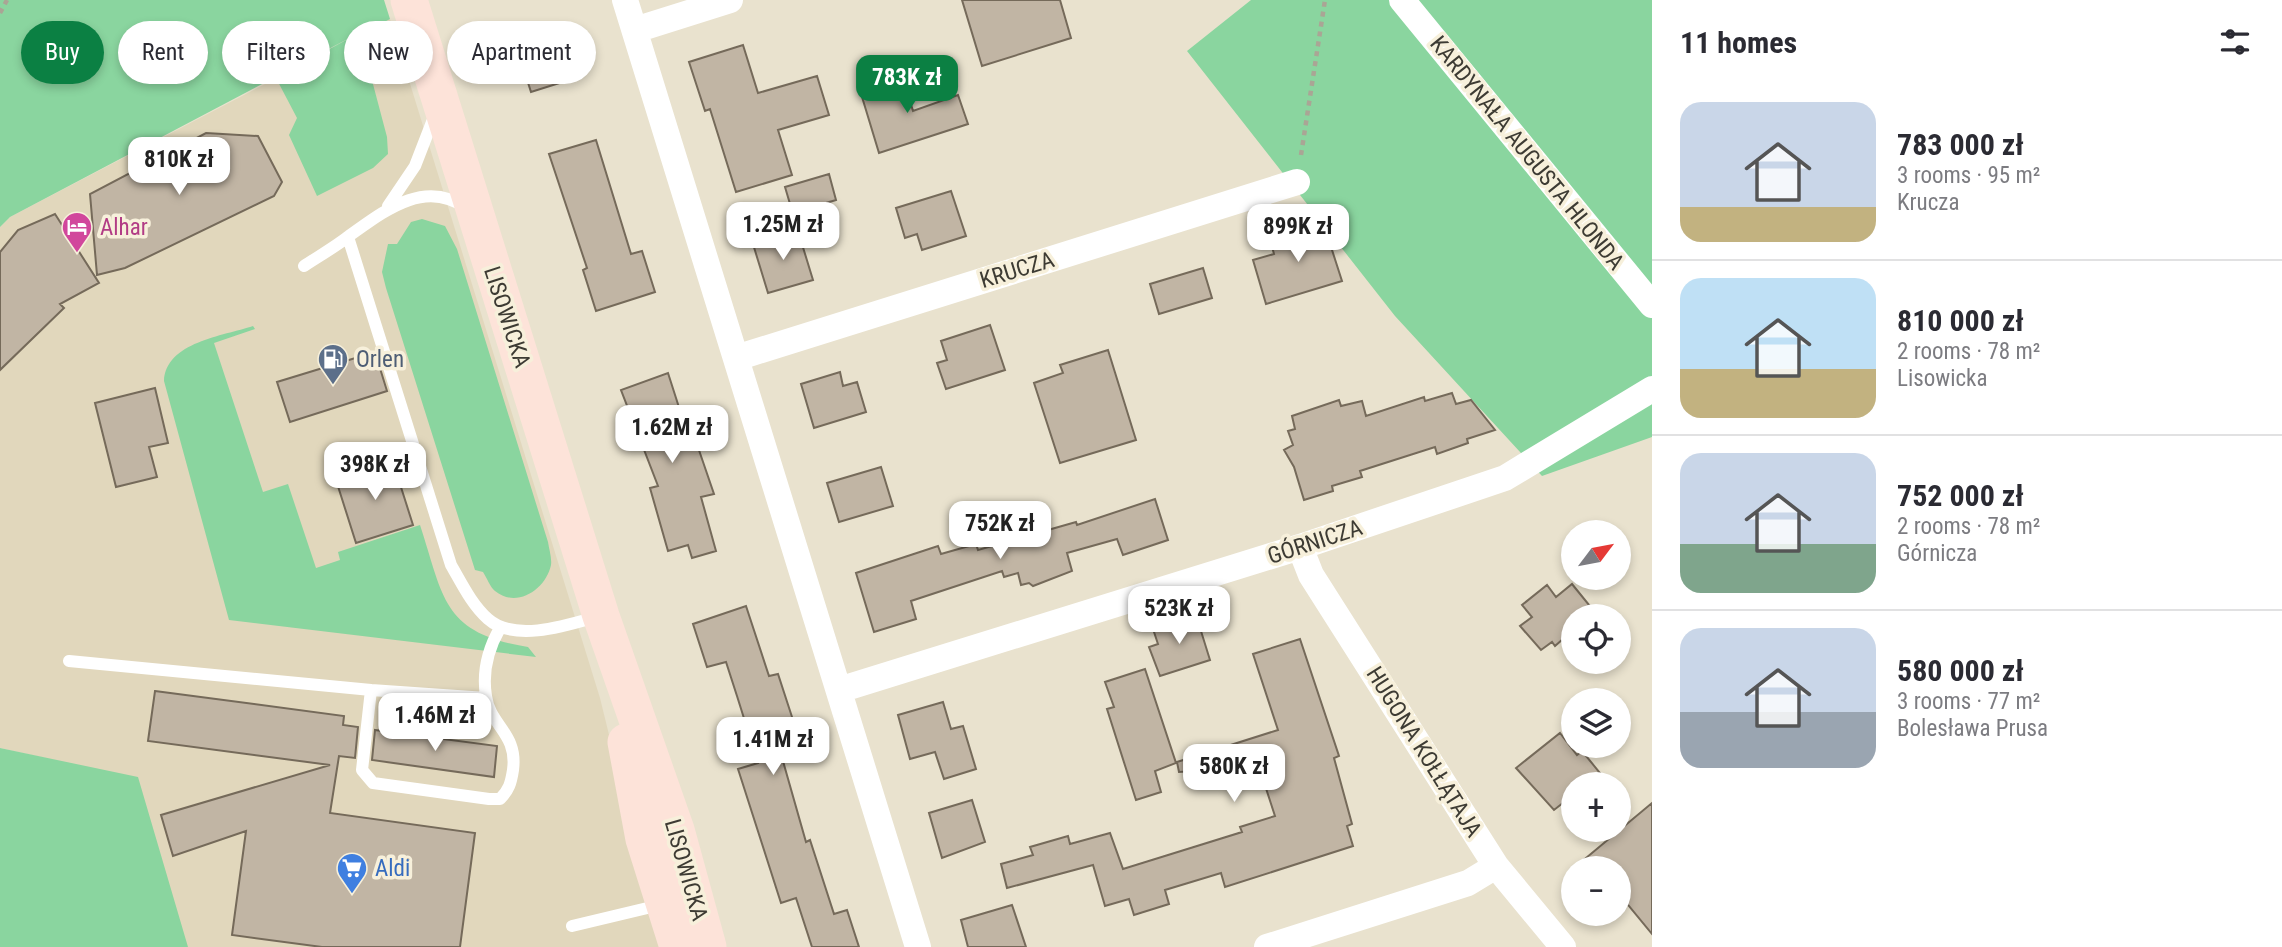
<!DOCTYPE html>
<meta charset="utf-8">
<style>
body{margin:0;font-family:"Roboto Condensed",sans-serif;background:#f2f2f3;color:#2b2b33;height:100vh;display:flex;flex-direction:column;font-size:26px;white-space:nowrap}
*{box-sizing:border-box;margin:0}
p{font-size:23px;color:#7c7c81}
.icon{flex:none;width:38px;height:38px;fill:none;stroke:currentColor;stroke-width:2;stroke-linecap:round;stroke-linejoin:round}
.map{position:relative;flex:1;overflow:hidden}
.sheet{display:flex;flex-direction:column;background:#fff;width:630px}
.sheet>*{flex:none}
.top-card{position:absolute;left:21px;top:21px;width:665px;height:63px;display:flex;gap:14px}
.needle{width:46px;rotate:58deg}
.fabs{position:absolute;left:1561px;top:520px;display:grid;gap:14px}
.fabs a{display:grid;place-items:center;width:70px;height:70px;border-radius:50%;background:#fff;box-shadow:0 4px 10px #0003;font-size:35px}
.price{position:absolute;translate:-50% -60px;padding:0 16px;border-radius:14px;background:#fff;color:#222;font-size:23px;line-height:46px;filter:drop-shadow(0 2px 4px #0008)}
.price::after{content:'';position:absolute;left:50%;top:42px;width:21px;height:16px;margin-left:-10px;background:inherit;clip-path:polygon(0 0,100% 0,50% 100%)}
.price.active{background:#0b8043;color:#fff}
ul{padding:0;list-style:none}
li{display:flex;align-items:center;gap:21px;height:175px;padding:0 28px}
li+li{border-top:2px solid #e1e1e2}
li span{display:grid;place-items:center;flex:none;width:196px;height:140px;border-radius:21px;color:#555}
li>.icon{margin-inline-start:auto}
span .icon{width:84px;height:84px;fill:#fffc;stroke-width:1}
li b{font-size:30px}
h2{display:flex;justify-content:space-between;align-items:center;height:84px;padding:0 28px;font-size:30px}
.tag{padding:0 24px;border-radius:32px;background:#fff;box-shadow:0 4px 10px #0003;font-size:24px;line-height:63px}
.tag.active{background:#0b8043;color:#fff}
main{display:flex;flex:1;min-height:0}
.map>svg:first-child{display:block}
</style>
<main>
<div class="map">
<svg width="1652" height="947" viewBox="0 0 1652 947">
<rect width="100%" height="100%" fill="#e9e2ce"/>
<path fill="#e1d7bc" d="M390 19 600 698 639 857 666 947H187L136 778 0 748V227L10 217Z"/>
<path fill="#8ad59f" d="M0 0H384L390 19 360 35 387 137 388 154 373 168 317 196 289 135 297 118 276 78 359 33 10 217 0 227Z
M1251 0H1652V437L1542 476 1395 316 1187 51Z
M422 219 445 226 457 249 548 542C549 549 552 558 551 565 546 589 517 609 495 591 490 587 487 578 483 572L475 570 386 288 382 272 388 244H397L411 222Z
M253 326 255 329 214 343 263 492 288 484 316 568 340 560 338 552 420 525C444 598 442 633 528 647L536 657 229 620 164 381C166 342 223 336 253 326Z
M0 748 138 777 188 947H0Z"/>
<path fill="#c1b5a4" stroke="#756a5a" stroke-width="2" d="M962 0H1060L1071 38 982 66Z
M558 35 572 79 531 92 517 48Z
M743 45 758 93 817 76 829 115 778 130 792 175 736 192 710 109 705 111 689 62Z
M890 78 891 82 903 78 913 111 958 95 968 124 879 153 859 87Z
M206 133 258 136 282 182 274 196 125 268 97 275 90 194Z
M596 140 631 254 642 251 655 292 596 311 583 270 587 268 549 154Z
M829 174 836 200 826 203 832 221 798 231 785 187Z
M951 191 966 236 922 250 917 234 905 238 896 208Z
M55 214 99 283 60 304 64 308 0 370V252L18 230Z
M1323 222 1342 281 1266 304 1253 260 1274 254 1270 239Z
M798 231 813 280 768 293 753 244Z
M1203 268 1212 298 1159 314 1150 284Z
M990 325 1005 370 946 389 937 363 947 360 941 341Z
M1108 350 1136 440 1060 463 1034 383 1063 373 1060 365Z
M375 352 387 391 290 422 277 382Z
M840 372 843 386 857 382 866 412 814 428 801 384Z
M668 373 684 423 689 421 714 494 701 497 716 551 692 558 688 545 668 551 650 488 658 486 621 390Z
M155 388 168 443 149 447 157 477 116 487 95 403Z
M1452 393 1456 404 1471 400 1495 430 1467 439 1468 443 1437 454 1435 447 1360 471 1362 477 1332 486 1333 491 1304 500 1294 467 1284 450 1293 445 1288 431 1295 429 1292 416 1339 400 1341 406 1362 401 1366 416 1424 397 1425 401Z
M393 462 413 525 356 543 336 480Z
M881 467 893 506 839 522 827 483Z
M1155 499 1168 540 1123 555 1117 539 1067 553 1072 571 1033 586 1029 583 1021 585 1018 573 1004 577 1002 571 911 601 916 619 874 632 856 573 938 546 941 554 976 544 978 550 1076 522 1077 525Z
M1572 584 1598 616H1573V652L1563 639 1555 646 1552 642 1541 650 1520 626 1532 617 1522 605 1547 585 1556 597Z
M746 606 769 676 778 674 793 720 773 726 806 842 810 840 834 914 847 910 859 947H812L796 898 781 903 738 769 758 763 737 696 726 662 707 667 693 624Z
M1196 615 1210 660 1160 676 1149 647 1158 644 1153 629Z
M1300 639 1339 756 1334 758 1352 824 1347 826 1353 846 1225 887 1221 873 1165 890 1169 904 1134 915 1129 899 1105 906 1093 865 1007 888 1001 864 1033 855 1030 847 1068 836 1070 844 1110 833 1123 869 1242 832 1240 827 1275 816 1259 767 1179 772 1177 762 1278 730 1253 654Z
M1145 669 1176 763 1155 771 1161 792 1136 800 1107 709 1114 707 1105 682Z
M155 691 344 716 343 725 358 727 355 758 339 756 330 813 475 833 460 947H322L232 935 246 831 173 856 161 815 330 765 148 741Z
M943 702 951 729 963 726 976 769 944 779 935 752 910 759 898 715Z
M375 730 497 746 494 777 372 760Z
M1560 733 1577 755 1582 751 1600 773 1587 784H1573V795L1554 810 1516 768Z
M972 800 985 842 942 858 929 813Z
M1652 803V934L1619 894V868H1574Z
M1012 905 1026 947H968L961 920Z"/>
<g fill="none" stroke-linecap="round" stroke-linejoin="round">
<path stroke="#aaa595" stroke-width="4.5" stroke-dasharray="5 5" stroke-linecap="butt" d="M0 13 7 0
M1301 155 1325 0"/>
<path stroke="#fff" stroke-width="12" d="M388 206 415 166 434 117
M348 237 451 565C462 584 472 605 488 619 515 643 568 625 599 616
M304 266C319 256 335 247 349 236 383 212 424 178 466 208
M69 661 371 690
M486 698 371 690 362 770 373 783 489 799H500C509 790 511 783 513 770 518 733 490 726 486 696 482 671 488 649 500 628
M572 926 660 905"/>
<path stroke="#fff" stroke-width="26" d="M625 0 918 947
M1402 0 1652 305
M635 30 730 0
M736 358 1297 182
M1300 547 1311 575 1496 866 1563 947
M839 690 1300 547 1505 478 1652 389
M1267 947 1468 883 1496 866"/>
<path stroke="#fde3d9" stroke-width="37" d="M409 0 601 616 676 830 708 947
M626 742 644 839 678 947"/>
</g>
<defs>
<g id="hotel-pin" transform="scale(1.575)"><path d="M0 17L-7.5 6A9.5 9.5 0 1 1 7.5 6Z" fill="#d1479c" stroke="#f7f0db"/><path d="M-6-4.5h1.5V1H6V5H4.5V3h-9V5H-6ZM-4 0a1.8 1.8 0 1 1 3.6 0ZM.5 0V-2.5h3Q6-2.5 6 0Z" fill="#fff"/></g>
<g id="fuel-pin" transform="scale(1.575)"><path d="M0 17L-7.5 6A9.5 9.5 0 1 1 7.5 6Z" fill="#5c6f8a" stroke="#f7f0db"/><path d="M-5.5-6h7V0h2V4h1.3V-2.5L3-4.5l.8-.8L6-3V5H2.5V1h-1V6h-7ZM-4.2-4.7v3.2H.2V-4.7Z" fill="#fff"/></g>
<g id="supermarket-pin" transform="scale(1.575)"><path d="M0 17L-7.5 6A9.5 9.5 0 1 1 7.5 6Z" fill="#3f7fe0" stroke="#f7f0db"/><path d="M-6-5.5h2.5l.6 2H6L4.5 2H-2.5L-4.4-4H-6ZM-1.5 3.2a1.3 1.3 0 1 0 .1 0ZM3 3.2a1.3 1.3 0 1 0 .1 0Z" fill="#fff"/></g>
</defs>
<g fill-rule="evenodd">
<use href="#hotel-pin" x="77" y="227"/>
<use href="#fuel-pin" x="333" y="359"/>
<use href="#supermarket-pin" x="352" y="868"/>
</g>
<g text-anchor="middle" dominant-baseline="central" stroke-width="7" stroke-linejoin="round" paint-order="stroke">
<g font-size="23" fill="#3d3b33" stroke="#f7f0db">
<text transform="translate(1527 153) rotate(51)">KARDYNAŁA AUGUSTA HLONDA</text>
<text transform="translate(1017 270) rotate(-17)">KRUCZA</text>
<text transform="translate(507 317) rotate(72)">LISOWICKA</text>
<text transform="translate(1315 542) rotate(-18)">GÓRNICZA</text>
<text transform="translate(1424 752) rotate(58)">HUGONA KOŁŁĄTAJA</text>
<text transform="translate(686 870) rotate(74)">LISOWICKA</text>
</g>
<g font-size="23" fill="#b23c85" stroke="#f7f0db" text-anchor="start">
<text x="100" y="227">Alhar</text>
</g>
<g font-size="23" fill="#4e5e75" stroke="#f7f0db" text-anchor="start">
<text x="356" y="359">Orlen</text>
</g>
<g font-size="23" fill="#366cbe" stroke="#f7f0db" text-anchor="start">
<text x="375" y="868">Aldi</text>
</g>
</g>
</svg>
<div class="fabs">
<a><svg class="needle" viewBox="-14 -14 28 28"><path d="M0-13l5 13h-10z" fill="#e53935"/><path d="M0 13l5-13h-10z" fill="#7c7c81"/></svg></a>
<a><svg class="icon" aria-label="locate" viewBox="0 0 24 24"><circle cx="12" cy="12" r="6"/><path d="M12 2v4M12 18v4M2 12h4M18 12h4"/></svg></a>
<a><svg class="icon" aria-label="layers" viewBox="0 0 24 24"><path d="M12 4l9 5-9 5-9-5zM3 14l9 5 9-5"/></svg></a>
<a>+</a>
<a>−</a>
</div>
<b class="price active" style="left:907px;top:115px">783K zł</b>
<b class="price" style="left:179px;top:197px">810K zł</b>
<b class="price" style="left:783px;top:262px">1.25M zł</b>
<b class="price" style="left:1298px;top:264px">899K zł</b>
<b class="price" style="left:672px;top:465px">1.62M zł</b>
<b class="price" style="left:375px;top:502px">398K zł</b>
<b class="price" style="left:1000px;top:561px">752K zł</b>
<b class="price" style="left:1179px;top:646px">523K zł</b>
<b class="price" style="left:435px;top:753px">1.46M zł</b>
<b class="price" style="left:773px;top:777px">1.41M zł</b>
<b class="price" style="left:1234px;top:804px">580K zł</b>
<div class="top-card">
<a class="tag active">Buy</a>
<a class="tag">Rent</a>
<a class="tag">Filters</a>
<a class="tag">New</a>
<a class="tag">Apartment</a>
</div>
</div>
<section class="sheet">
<h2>11 homes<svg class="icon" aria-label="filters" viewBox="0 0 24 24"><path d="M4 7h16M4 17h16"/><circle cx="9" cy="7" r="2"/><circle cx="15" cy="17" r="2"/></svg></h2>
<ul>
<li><span style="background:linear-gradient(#c9d6e8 75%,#c2b280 0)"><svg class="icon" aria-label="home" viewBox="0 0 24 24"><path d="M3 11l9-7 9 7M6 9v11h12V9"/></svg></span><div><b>783 000 zł</b><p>3 rooms · 95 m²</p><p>Krucza</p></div></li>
<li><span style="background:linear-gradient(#bfe0f5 65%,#c2b280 0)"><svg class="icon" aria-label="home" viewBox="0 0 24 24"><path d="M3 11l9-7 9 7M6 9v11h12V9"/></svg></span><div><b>810 000 zł</b><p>2 rooms · 78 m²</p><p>Lisowicka</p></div></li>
<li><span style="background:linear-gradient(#c9d6e8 65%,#7fa58c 0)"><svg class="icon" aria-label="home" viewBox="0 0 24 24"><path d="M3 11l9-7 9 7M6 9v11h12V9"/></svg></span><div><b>752 000 zł</b><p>2 rooms · 78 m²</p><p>Górnicza</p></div></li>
<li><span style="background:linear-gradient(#c9d6e8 60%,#9aa5b1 0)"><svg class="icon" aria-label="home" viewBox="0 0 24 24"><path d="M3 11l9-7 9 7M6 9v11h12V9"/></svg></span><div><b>580 000 zł</b><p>3 rooms · 77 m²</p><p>Bolesława Prusa</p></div></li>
</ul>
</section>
</main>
